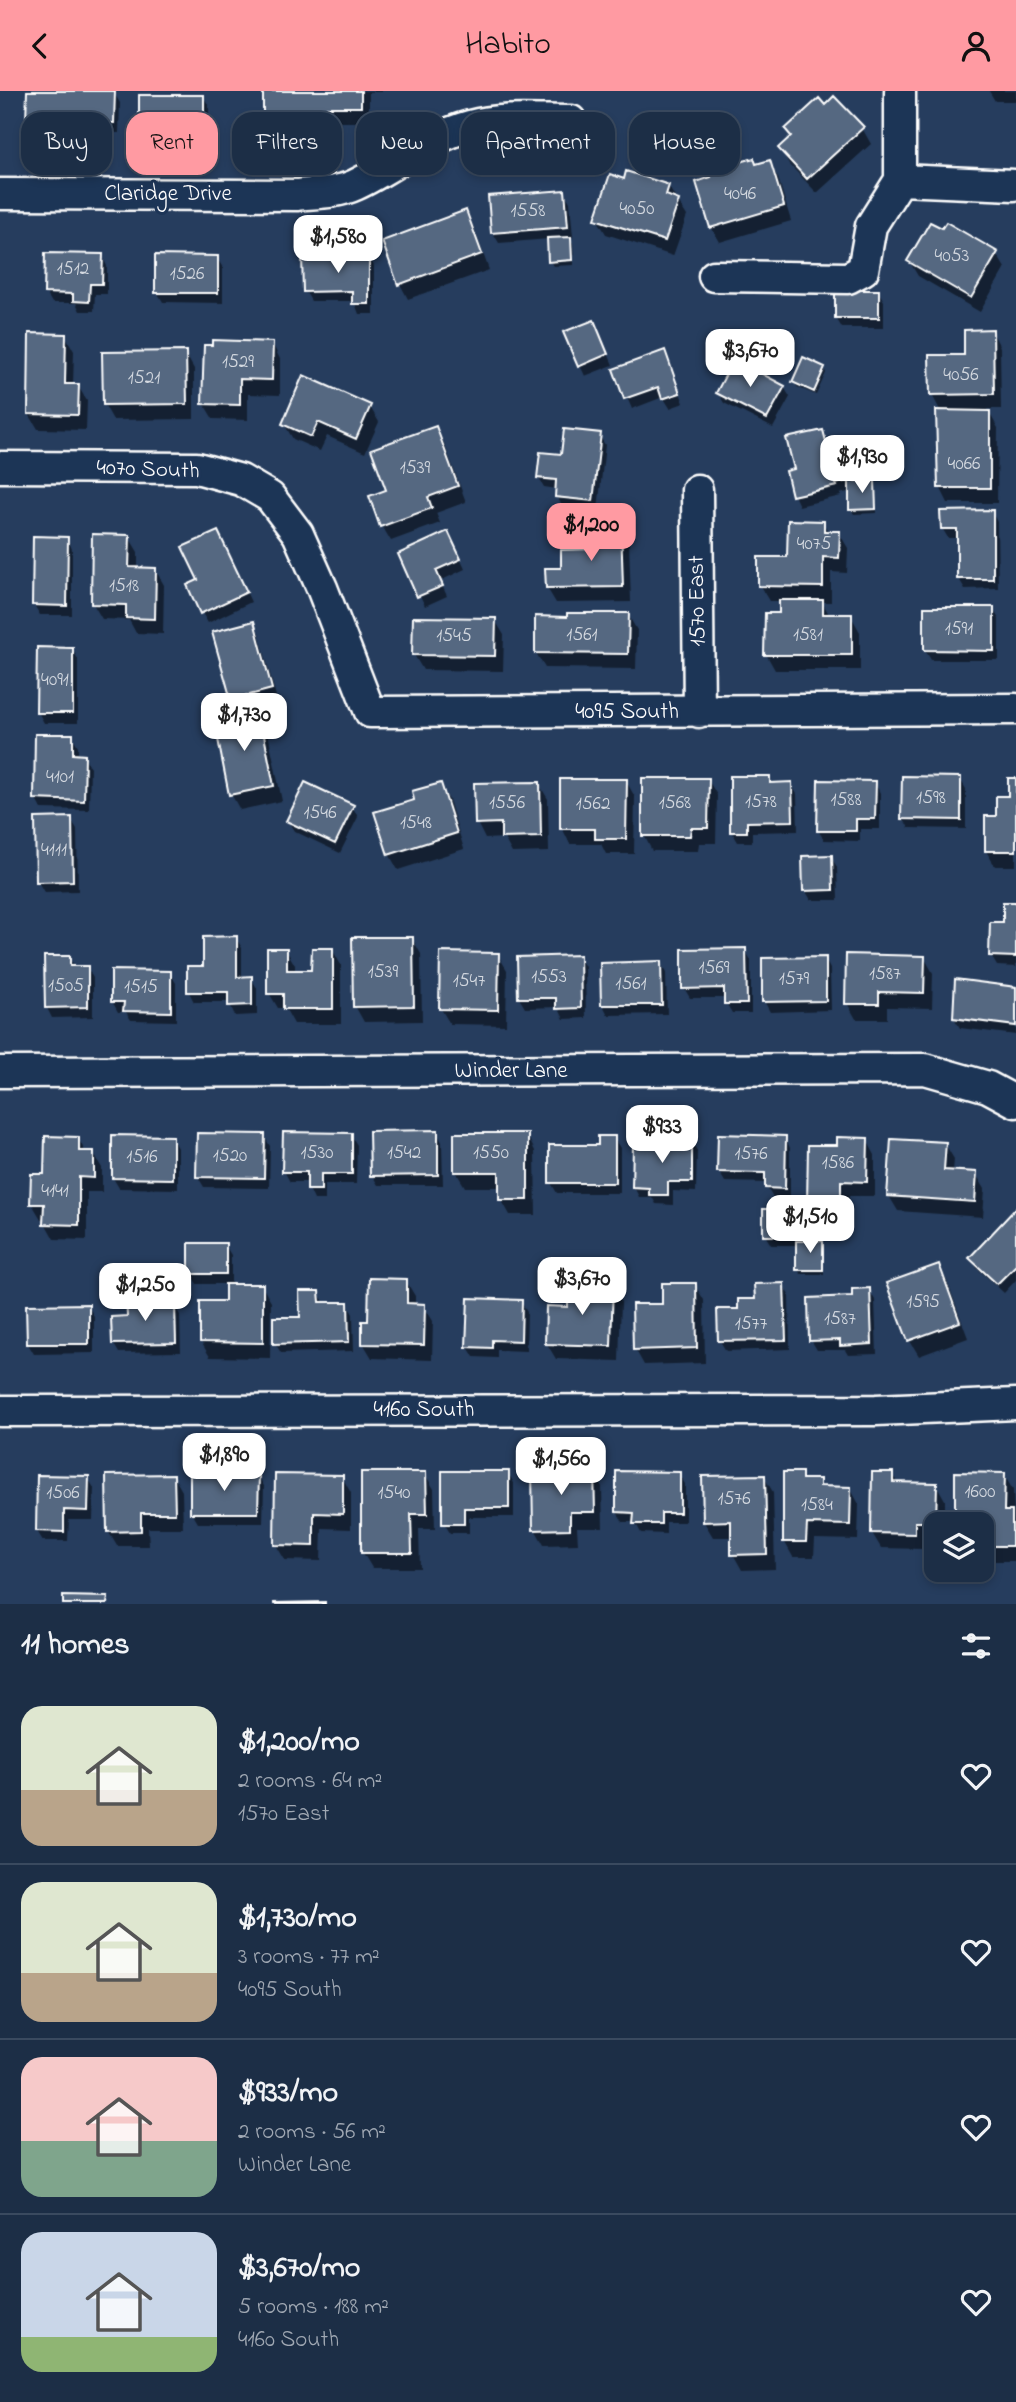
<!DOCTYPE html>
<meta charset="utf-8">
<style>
body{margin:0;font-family:"Indie Flower",sans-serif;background:#25364d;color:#f1f3f6;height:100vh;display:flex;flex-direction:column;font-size:26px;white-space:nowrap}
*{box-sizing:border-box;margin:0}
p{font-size:23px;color:#a0a8b3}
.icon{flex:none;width:38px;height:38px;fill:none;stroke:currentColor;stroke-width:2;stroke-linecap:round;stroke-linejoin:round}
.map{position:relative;height:1513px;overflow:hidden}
.details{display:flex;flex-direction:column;background:#1c2e46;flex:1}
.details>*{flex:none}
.guide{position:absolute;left:21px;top:21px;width:975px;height:63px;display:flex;gap:14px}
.controls{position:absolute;left:924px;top:1421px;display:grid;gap:14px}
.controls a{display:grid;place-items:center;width:70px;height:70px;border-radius:14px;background:#1c2e46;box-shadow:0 4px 10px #0003,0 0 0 2px #3a4a5f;font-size:35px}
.price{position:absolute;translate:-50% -60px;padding:0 16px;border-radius:14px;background:#fff;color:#222;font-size:23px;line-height:46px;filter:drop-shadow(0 2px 4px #0008)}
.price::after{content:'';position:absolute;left:50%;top:42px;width:21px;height:16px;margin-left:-10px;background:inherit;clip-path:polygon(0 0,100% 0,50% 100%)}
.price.current{background:#ff9aa2;color:#111}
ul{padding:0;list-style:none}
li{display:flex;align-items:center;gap:21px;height:175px;padding:0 21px}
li+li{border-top:2px solid #3a4a5f}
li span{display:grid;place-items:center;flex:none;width:196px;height:140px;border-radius:21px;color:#555}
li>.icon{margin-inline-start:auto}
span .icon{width:84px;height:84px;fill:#fffc;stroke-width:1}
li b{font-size:30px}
h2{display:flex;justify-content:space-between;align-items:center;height:84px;padding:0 21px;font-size:30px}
.chip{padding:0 24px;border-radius:21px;background:#1c2e46;box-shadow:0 4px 10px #0003,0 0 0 2px #3a4a5f;font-size:24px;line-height:63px}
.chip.current{background:#ff9aa2;color:#111}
header{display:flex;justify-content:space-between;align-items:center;height:91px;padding:0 21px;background:#ff9aa2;color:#111;font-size:32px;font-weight:600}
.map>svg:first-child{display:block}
</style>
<header><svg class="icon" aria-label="back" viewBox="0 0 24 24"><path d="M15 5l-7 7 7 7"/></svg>Habito<svg class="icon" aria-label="person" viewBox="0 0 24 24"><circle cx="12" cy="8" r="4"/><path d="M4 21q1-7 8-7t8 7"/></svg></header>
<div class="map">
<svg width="1016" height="1513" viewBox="0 0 1016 1513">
<rect width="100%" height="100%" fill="#263d5e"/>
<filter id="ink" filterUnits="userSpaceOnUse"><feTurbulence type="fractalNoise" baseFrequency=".0143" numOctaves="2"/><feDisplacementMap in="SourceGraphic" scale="14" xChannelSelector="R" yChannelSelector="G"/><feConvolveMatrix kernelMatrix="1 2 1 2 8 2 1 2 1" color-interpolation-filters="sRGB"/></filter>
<g filter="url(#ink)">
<path fill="#0007" d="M264 0H382V1H369V31H335V45L273 46 265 30Z
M989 0H1016V10H995Z
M114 2 120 12 119 42 34 41 28 31Z
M203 5 209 15V50L147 51 141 41Z
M862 37 871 53 817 102 789 73 780 57 791 47 787 39Z
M769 71 778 87 791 130 720 151 711 136 757 75Z
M625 90 668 95 687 125 673 165 606 143 597 128Z
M564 101 570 111 573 146H570L573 152 574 174 553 175 550 170 549 148 499 152 493 142Z
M465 121 474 137 489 179 408 208 400 193Z
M996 162 1005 177 980 221 918 185 909 170Z
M102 165 107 175V203H95L94 220H80L76 212H52L46 202Z
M368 165 374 175V223H359L354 210H311L305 200Z
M217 167 223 177V212L163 211 157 201Z
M878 200 884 210V237H842L836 227Z
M992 240 1000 256 1001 318H987L998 337 997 412H948L940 396 941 321 932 304Z
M599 241 613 274 585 285 565 242Z
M65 244 74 260 73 295H78L87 310 86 339 38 338 29 323Z
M272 252 280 268V304L248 303V329L213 328 204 313Z
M664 261 684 312 670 317 663 306 632 318 615 279Z
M185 262 194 278V328L113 329 104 313Z
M824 277 826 282 816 304 797 296 794 291Z
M784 296 790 306 773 337 724 312 718 302Z
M370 316 379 331 365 362 327 345 320 360 293 348 284 333Z
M435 337 444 352 466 411 436 422 440 432 391 450 382 435 388 400Z
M822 340 830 359 843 356 849 366 855 392 874 391 876 396 877 422 854 423 851 418V400L840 403 841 405 799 415 794 404Z
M599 344 605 354 598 419 562 415 557 405V398L544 396 538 386 562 365Z
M992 421 997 431 998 497 965 498 959 488V447H948L942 437Z
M823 432 829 441 839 442 848 457 847 482 831 481V511H822L830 525H851L860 541V579H775L766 563 781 524V510H769L760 495Z
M620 435 629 451 631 511 556 512 547 497 563 478 595 460Z
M129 446 138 461V478H155L164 494 163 543 136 542 129 529 102 528 93 513Z
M67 447 72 458V524H40L34 514Z
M223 452 251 511 208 532 202 522 200 490Z
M453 452 465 478 440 490 447 505 425 515 400 463Z
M993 518 999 528V569H931L925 559Z
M628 524 637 539 636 578 545 577 536 562 568 527Z
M495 529 504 544 503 580 423 579 414 564Z
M254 532 259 542 277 609 238 619 232 609 215 542Z
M72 558 78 568V632H44L38 621Z
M258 621 267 637 282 710 240 719 231 703Z
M72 645 78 655V665H84L90 676 89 719 41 718 35 707Z
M769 686 773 693H791L797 703 798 740 752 741V751H738L732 741Z
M960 688 966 698V738L909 737 903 727Z
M708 689 717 704 716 752H699L698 760H652L644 744Z
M1016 689V775H995L986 760 998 726 1009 707Z
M626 690 635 706 634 763H606L601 753H570L562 737Z
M875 692 880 702V738H860V750L824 749 818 739Z
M539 693 548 708 549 761 512 762 504 747 485 748 477 732Z
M440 694 449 709 464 758 398 779 389 763 417 710Z
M352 715 358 726 340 762 294 740 288 730Z
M71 728 77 738 78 800 44 801 38 791Z
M831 766 837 776 838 809H811L805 799Z
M1016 813V876L997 875 991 865Z
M236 847 242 857V887H251L257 897V924L235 925 229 911H194L189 901 205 877Z
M412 847 421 863 422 930 364 931 355 915Z
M332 858 341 874V933H294L285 917H278L269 902 286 859 295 874V881H313Z
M745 859 751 869V922H732L726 912V907H690L684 897Z
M498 864 507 879 506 934 450 933 441 918Z
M579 866 585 876 586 927 564 928 558 916 525 917 519 907Z
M924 866 933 882 932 917 887 916V928H856L847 912Z
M69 867 75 876H87L93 887V926L52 927 47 917Z
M825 868 830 878 831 919 770 921 764 910Z
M660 872 666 882 667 923 608 924 603 914Z
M170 882 176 892V930L131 929 126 921H118L112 910Z
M1016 897V944L960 937 954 927Z
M437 1041 442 1051 443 1094H378L372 1084Z
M351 1044 357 1054 356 1093H325V1109H314L309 1098V1091H290L284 1080Z
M527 1044 535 1060 536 1124H510L501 1108V1096H465L456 1081Z
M264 1045 270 1055 269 1097 204 1096 198 1086Z
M172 1046 178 1057V1098L119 1097 113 1087Z
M785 1046 790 1057V1107H773L767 1097V1092L725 1091 719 1081Z
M78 1047 86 1062H93L102 1077V1101H87V1149L54 1148 45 1132V1128H41L32 1113 46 1085Z
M614 1047 620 1057V1102H557L551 1092Z
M691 1049 697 1060 696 1101 673 1100V1114L656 1113 652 1106H639L634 1096 665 1057Z
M867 1049 875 1064V1105H849V1130L818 1129 809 1113 839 1056Z
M945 1053 954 1068 953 1081 976 1083 985 1098 983 1126 898 1120 889 1105Z
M1016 1119V1189L1004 1202 977 1177 971 1167Z
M794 1120 800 1130V1151H822L824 1156V1183H801L798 1179V1154H771L765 1144Z
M225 1154 231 1164V1195H262L271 1211 270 1267 210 1266 201 1251 227 1212V1193H197L191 1183Z
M938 1175 947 1190 968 1247 919 1265 910 1250 889 1193Z
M406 1190 415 1205V1214L424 1215 433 1230 432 1269 372 1267 363 1252 370 1232Z
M695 1194 704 1209 705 1272 644 1274 635 1258 664 1214Z
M783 1194 789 1204 790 1258 726 1260 720 1250 740 1219Z
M612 1196 621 1211 619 1270 556 1268 547 1253Z
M869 1199 875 1209 877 1263 848 1264 845 1259H817L811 1249 854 1207Z
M318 1201 324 1211 347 1213 353 1223 354 1260 281 1262 275 1252 302 1228Z
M142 1207 145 1214H174L180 1224 181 1261 119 1262 113 1252Z
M521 1211 527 1221 526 1260 497 1259V1267L474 1266 468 1256Z
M88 1215 94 1225V1262L34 1263 28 1253Z
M593 1380 602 1396 603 1436H577L578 1453 544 1454 535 1438Z
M508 1382 514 1392V1426H469V1442H450L444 1432Z
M425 1383 434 1398 435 1438H419L420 1477H372L363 1462Z
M679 1383 685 1393V1431H666V1443L641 1442 635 1431H623L617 1421Z
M801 1383 805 1389 819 1390 823 1397H850L859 1413 858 1449 815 1448 814 1466H793L784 1450Z
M892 1383 898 1393H936L945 1409V1433H936V1446H923V1458L881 1457 872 1442Z
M173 1384 182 1400 183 1437H148L149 1455H117L108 1440Z
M1004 1384 1013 1399 1016 1470H990L982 1455V1433H958L956 1430Z
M258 1385 264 1395 263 1432H198L192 1422Z
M342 1386 351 1402V1438L322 1437 321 1470 285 1469 276 1454Z
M764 1386 773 1401 775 1478 742 1479 733 1463V1446H713L704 1431Z
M88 1387 94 1397 93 1429H69L68 1450H43L37 1440Z"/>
<path fill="#556781" stroke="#fff" stroke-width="2" d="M27 0H115L114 32 26 31Z
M263 0H361V16H327V30L263 31Z
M139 4H204V41H139Z
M834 5 864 36 807 88 778 57 791 45 785 38 819 7 825 14Z
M754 67 756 73 770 69 784 115 710 137 696 91 711 86 709 80Z
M626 80 669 94 666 104 679 109 665 150 595 128 610 83 624 88Z
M565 99 568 136 491 142 488 105Z
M466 119 482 163 398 194 382 150Z
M930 131 942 137 946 131 998 161 971 207 907 170Z
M571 146 572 169 548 171 547 147Z
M45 162 103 163 102 193H90L89 211 73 210V203L44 202Z
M369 163V213H352V200L303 201 302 164Z
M155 164 218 165V202H155Z
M835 199H879V227H835Z
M594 229 608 263 578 276 563 241Z
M993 238 994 303 930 304 929 264H964V239Z
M29 242 66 243 65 293H79L78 324 28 323Z
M212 249 273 251 272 289 240 288V314L202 313 204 254H212Z
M665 259 680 302 662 308 658 296 624 308 613 278Z
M186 260 187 313 103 314 102 261Z
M803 266 825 276 814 301 792 291Z
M734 268 785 295 767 328 716 302Z
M303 284 371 314 356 348 318 331 311 346 282 333Z
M936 319 990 320V397H938Z
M436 335 458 395 428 406 432 417 380 436 369 405 386 399 371 358Z
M564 338 601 342 593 410 555 406 556 389 537 387 540 361 561 363Z
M823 339 828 358 844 354 852 389 836 393 837 395 792 405 786 380 794 378 786 347Z
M849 390H875L876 418 849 419Z
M993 419V488H957V438H941L940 420Z
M788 429 824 430V440H840L839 467 823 466V496L758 495V466H787Z
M621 433 623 496 546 497 545 477H561V459L593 458V434Z
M218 440 247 501 200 523 187 494 198 489 182 456Z
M448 440 461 468 436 479 443 495 417 506 398 463Z
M92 443 130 444 129 476 156 477 155 528 126 527V514L91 513Z
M33 445 68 446 67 515 32 514Z
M779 509H823V523H852V564H764L765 522H779Z
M924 516H994V560L924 559Z
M567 522H629L628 563 535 562V525L567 526Z
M413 526 496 527 495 565 412 564Z
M254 530 272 598 231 609 212 541Z
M37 556 73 557V622H36Z
M259 619 274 695 229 704 214 628Z
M35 643H73V663L85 664 84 710 34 708Z
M730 685H770V692L792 691 793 730 747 731V741H730Z
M902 685 961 686V729L901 728Z
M642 687H709L708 737H691L690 745H642Z
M1008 687H1016V760H985V725H996V705H1008Z
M560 688H627L626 748H595V738H560Z
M818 689 876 690 875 728H856V740H817Z
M305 691 354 714 335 753 286 730Z
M540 691 541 746 501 747V732L475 733 474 692Z
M441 692 457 742 388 764 374 721 414 709 412 700Z
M72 726 73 790 36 791 35 727Z
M832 764 833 799 803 800 802 765Z
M1003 811H1016V866L989 865 990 831H1003Z
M237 845V886L252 885V914L228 915V901H187V875H203V846Z
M352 846H413L414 915 353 916Z
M267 857H287V879H311L312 857H333V918H283V903H267Z
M746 857 747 913H724V897L682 898V858Z
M440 861 499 862 498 919 439 918Z
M846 863 925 865 924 902 879 901V913H845Z
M580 864 581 917 556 918V907H518L517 866Z
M44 865H70V875H88V916L45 917Z
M826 866V910L762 911V867Z
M661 870 662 914H601L600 872Z
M111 879 171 880V921L123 920 124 911H111Z
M955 888 1016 896V935L953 927Z
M438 1039V1084L370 1085 369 1040Z
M283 1041 352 1042V1083H321V1099H307V1081H282Z
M197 1042 265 1043 264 1087 196 1086Z
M454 1042H528V1109H499V1081H454Z
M718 1043 786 1045 785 1098 765 1097V1082L717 1081Z
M112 1044 173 1045V1088L112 1087Z
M45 1045 79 1046V1060H94V1087L79 1086V1134L43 1133 44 1113H30L31 1083H44Z
M598 1045H615V1092H549V1054H598Z
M837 1046 868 1047 867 1091 841 1090V1115L807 1114 808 1054H837Z
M664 1047 692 1048V1091H668V1104H649V1097L632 1096 633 1055 664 1056Z
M891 1048 946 1051 944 1079 977 1081 975 1111 887 1105Z
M1016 1117V1174L997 1193 969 1167Z
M763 1118H795V1145H763Z
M796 1150H823V1179H796Z
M189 1152H226V1183H189Z
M939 1173 960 1231 908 1250 886 1192Z
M369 1187 407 1188V1212L425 1213 424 1254 362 1253V1230H368Z
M662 1192H696L697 1257 633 1259 632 1213H662Z
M784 1192 786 1249 718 1250 717 1218H738V1208H755L754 1193Z
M225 1193H263V1252L200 1251V1210H225Z
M568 1193 613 1194 611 1255 545 1253 546 1215 568 1216Z
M870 1197 872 1253 840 1255V1249L809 1250 808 1207 852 1205V1198Z
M299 1200H319L320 1211H348L349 1251 273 1253V1226H300Z
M126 1206H143V1212H175L176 1252 112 1253 111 1226 127 1225Z
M468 1207 522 1209 521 1250 492 1249V1257L466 1256Z
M89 1213V1253H27L26 1214Z
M594 1378 595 1421H570V1438L533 1439 532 1379Z
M442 1380H509V1417H464V1433H442Z
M616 1380 680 1381V1422H661V1433H633L634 1422 616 1421Z
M361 1381H426L427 1423H411L412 1462H361Z
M783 1381H802V1388H820V1395L851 1396 850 1434 807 1433 806 1451H783Z
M872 1381H893V1391L937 1392 936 1431H915V1443L871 1442Z
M955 1381 1005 1382 1004 1420H1012V1455H982V1433L980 1431H955Z
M190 1382 259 1383 258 1422H190Z
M174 1383 175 1422H141V1440L107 1441 106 1384Z
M275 1383 343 1384V1423L314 1422V1455L274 1454Z
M37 1384 89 1385 88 1420 64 1419V1441L36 1440Z
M765 1384 767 1463 731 1464V1430L703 1431 702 1385Z
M63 1505 108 1506 107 1513H63Z
M325 1511V1513H274V1512Z"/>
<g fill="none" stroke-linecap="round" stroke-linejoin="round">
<g stroke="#fff" stroke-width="35">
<path id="minor" d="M900 0V89
M900 89 1014 94
M0 103 297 104C316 102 338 102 355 94 394 76 428 46 470 35 502 26 538 30 571 30
M714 185 848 187 863 179 871 135 900 89
M0 376 197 377 241 389 270 406 298 443 322 497 370 621 1016 618
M697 399 699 621
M0 981 925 978 988 996 1016 1011
M0 1320 876 1319 1016 1313"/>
</g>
<use href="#minor" stroke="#1d3557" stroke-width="30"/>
</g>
</g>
<g text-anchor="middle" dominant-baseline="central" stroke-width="6" stroke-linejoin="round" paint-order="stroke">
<g font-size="19" fill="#d4d9e0">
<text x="740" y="103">4046</text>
<text x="637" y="118">4050</text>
<text x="528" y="120">1558</text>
<text x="952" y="165">4053</text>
<text x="73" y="178">1512</text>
<text x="187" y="183">1526</text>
<text x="238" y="271">1529</text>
<text x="961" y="284">4056</text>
<text x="144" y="287">1521</text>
<text x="964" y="373">4066</text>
<text x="415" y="377">1539</text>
<text x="814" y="453">4075</text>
<text x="124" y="495">1518</text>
<text x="959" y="538">1591</text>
<text x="582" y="544">1561</text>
<text x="808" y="544">1581</text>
<text x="454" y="545">1545</text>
<text x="55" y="589">4091</text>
<text x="60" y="686">4101</text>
<text x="931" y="707">1598</text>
<text x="846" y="709">1588</text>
<text x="761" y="711">1578</text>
<text x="507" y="712">1556</text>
<text x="675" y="712">1568</text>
<text x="593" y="713">1562</text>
<text x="320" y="722">1546</text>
<text x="416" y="732">1548</text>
<text x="54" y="759">4111</text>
<text x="714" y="877">1569</text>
<text x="383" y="881">1539</text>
<text x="885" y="883">1587</text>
<text x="549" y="886">1553</text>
<text x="794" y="888">1579</text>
<text x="469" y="890">1547</text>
<text x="631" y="893">1561</text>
<text x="66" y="895">1505</text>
<text x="141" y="896">1515</text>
<text x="317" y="1062">1530</text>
<text x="404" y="1062">1542</text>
<text x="491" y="1062">1550</text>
<text x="751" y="1063">1576</text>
<text x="230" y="1065">1520</text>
<text x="142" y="1066">1516</text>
<text x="838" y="1072">1586</text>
<text x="55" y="1100">4141</text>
<text x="923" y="1211">1595</text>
<text x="840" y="1228">1587</text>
<text x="751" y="1233">1577</text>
<text x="980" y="1401">1600</text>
<text x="63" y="1402">1506</text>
<text x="394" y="1402">1540</text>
<text x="734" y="1408">1576</text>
<text x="817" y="1414">1584</text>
</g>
<g font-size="23" fill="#fff" stroke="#1d3557">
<text x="168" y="103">Claridge Drive</text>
<text transform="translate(148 379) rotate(2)">4070 South</text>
<text transform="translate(698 510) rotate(-91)">1570 East</text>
<text x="627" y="621">4095 South</text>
<text x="511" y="980">Winder Lane</text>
<text x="424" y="1319">4160 South</text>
</g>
</g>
</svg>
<div class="controls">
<a><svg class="icon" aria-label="layers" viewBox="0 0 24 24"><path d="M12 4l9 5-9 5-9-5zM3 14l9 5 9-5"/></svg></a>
</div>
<b class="price" style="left:338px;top:184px">$1,580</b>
<b class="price" style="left:750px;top:298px">$3,670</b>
<b class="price" style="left:862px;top:404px">$1,930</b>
<b class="price current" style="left:591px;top:472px">$1,200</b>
<b class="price" style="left:244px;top:662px">$1,730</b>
<b class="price" style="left:662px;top:1074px">$933</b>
<b class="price" style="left:810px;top:1164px">$1,510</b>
<b class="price" style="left:582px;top:1226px">$3,670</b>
<b class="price" style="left:145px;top:1232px">$1,250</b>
<b class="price" style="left:224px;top:1402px">$1,890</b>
<b class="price" style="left:561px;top:1406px">$1,560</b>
<div class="guide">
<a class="chip">Buy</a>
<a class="chip current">Rent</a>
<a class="chip">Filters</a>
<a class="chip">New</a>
<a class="chip">Apartment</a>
<a class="chip">House</a>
</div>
</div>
<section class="details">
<h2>11 homes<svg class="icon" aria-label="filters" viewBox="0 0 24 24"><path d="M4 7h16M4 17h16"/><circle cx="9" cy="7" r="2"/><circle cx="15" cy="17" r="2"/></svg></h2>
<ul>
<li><span style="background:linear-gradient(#dfe7d0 60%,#b9a48a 0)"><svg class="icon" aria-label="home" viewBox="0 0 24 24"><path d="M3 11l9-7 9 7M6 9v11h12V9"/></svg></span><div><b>$1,200/mo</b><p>2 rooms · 64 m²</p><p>1570 East</p></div><svg class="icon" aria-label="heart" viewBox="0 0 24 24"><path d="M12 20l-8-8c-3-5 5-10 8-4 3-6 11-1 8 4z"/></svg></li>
<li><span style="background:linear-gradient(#dfe7d0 65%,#b9a48a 0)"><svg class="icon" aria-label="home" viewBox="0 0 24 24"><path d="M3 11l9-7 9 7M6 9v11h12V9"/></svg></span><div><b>$1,730/mo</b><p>3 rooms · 77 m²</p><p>4095 South</p></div><svg class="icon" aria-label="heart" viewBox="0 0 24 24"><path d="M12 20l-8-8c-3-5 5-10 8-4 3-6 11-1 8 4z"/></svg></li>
<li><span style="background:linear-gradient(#f6c9c9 60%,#7fa58c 0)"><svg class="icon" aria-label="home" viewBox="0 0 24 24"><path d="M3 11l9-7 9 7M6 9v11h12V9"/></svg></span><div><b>$933/mo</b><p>2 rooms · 56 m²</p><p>Winder Lane</p></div><svg class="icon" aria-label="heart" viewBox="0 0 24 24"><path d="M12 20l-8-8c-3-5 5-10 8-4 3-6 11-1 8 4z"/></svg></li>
<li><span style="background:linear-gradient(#c9d6e8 75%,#8fb573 0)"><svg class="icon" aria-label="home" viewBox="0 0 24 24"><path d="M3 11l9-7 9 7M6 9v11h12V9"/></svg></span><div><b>$3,670/mo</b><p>5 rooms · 188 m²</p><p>4160 South</p></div><svg class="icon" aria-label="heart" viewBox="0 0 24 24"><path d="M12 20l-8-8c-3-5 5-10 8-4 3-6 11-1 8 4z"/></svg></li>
</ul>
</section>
